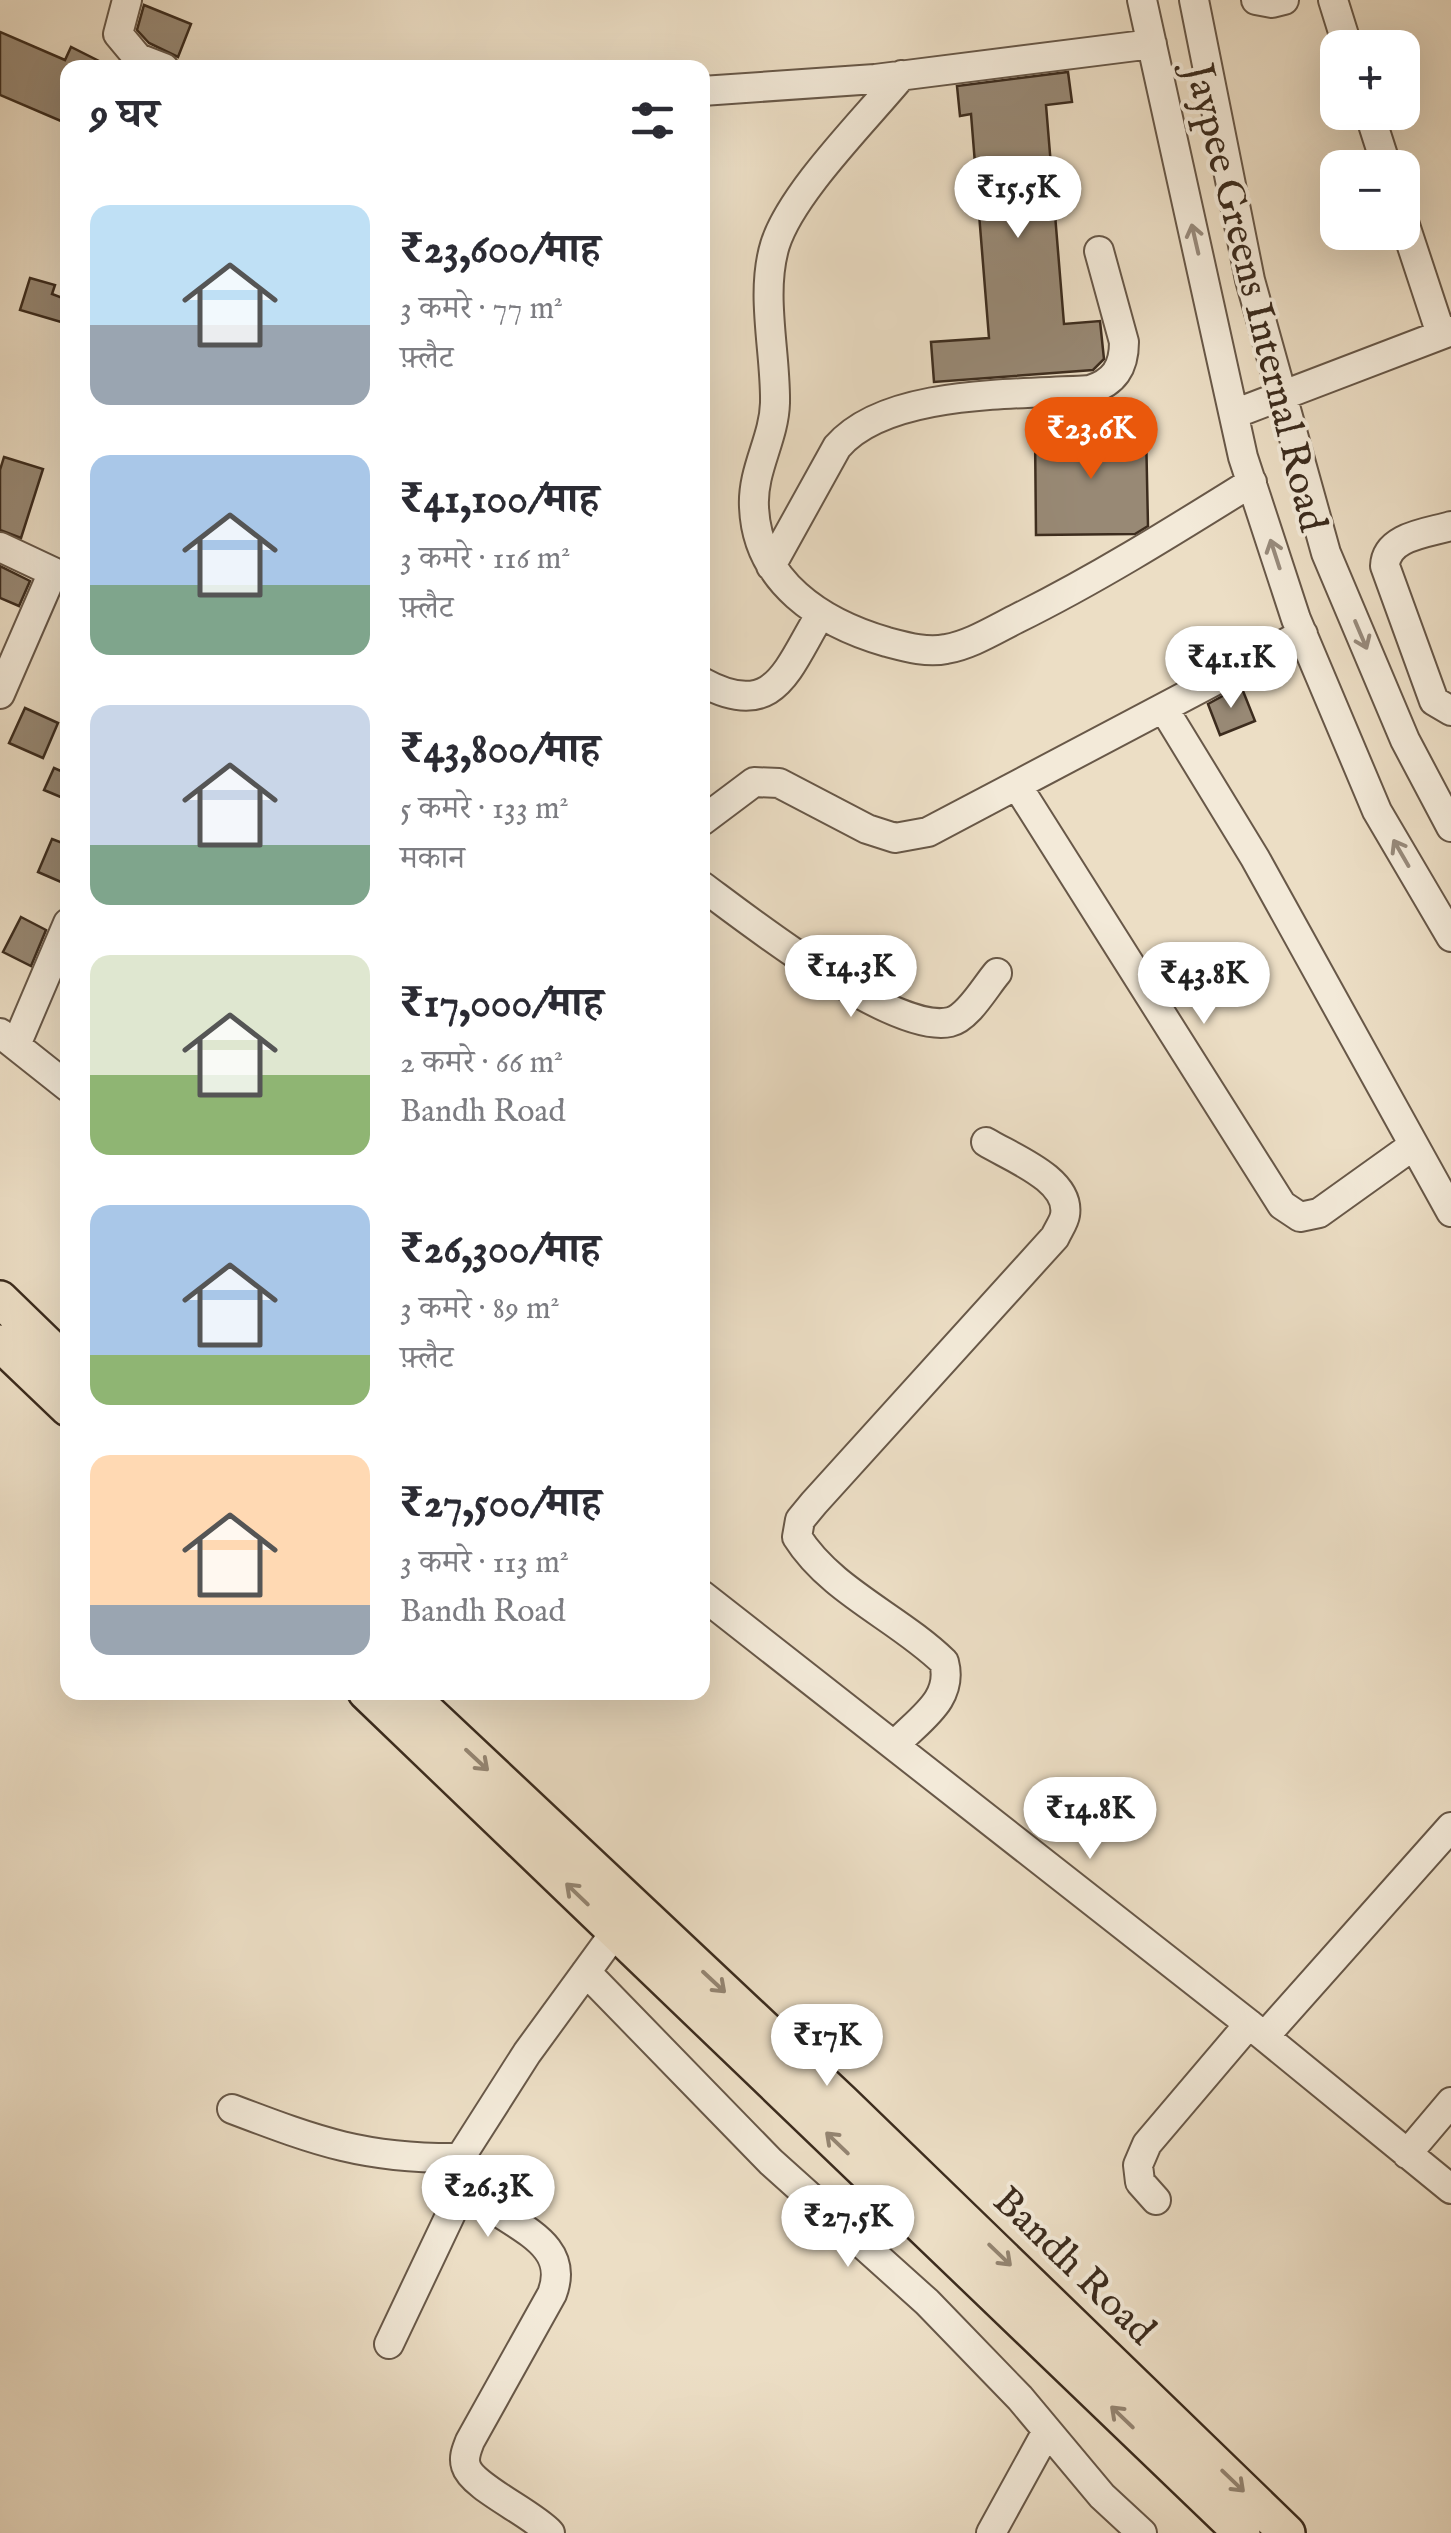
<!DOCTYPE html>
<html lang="hi">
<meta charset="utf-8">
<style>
body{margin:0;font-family:"IM FELL English","Noto Serif Devanagari",serif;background:#f2f2f3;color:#2b2b33;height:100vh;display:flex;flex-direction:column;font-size:38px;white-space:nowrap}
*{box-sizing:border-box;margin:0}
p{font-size:32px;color:#7c7c81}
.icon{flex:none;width:55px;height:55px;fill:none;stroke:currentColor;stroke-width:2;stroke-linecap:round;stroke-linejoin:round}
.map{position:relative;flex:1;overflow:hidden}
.details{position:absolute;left:60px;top:60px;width:650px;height:1640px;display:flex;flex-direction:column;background:#fff;border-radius:20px;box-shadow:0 10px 40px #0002}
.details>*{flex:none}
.buttons{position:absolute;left:1320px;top:30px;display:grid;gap:20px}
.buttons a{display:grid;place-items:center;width:100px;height:100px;border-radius:20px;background:#fff;box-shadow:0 10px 40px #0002;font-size:50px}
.price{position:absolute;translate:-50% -85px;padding:0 22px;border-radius:35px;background:#fff;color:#222;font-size:32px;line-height:65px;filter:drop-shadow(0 2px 5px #0008)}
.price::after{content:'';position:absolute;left:50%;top:60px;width:30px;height:22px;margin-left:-15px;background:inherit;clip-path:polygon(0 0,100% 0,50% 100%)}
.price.selected{background:#ea580c;color:#fff}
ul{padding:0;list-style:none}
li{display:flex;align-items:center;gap:30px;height:250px;padding:0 30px}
li span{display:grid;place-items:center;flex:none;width:280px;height:200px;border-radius:20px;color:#555}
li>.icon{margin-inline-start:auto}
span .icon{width:120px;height:120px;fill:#fffc;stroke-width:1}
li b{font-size:42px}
h2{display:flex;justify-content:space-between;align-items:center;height:120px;padding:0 30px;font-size:42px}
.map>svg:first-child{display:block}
</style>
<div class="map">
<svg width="1451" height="2533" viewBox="0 0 1451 2533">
<rect width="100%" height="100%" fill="#ecdec5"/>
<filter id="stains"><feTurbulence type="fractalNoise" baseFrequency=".002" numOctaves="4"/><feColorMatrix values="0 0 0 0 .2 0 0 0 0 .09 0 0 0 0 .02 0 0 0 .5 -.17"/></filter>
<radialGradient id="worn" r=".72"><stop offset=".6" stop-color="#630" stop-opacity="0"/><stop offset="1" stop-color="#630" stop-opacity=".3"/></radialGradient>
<path fill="#988975" stroke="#3c2c1e" stroke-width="2.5" d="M144 5 191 24 178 57 149 43 137 30Z
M0 32 65 60 71 47 113 68H68V124L0 95Z
M1068 72 1072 102 1046 105 1064 324 1100 321 1104 359 1093 370 934 382 931 342 989 338 971 114 960 116 957 86Z
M30 278 55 285 52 294 68 300V324L20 310Z
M1146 430 1148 526 1135 534 1036 535 1035 431Z
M4 457 43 469 21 538 0 530V470Z
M0 566 30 581 19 606 0 598Z
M1241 686 1255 721 1220 735 1208 704Z
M25 708 58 723 43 758 9 743Z
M54 768 68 774V800L44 790Z
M52 839 68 845V885L38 872Z
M21 917 46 930 31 966 3 952Z"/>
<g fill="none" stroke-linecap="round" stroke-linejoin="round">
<g stroke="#685848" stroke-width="32">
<path id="minor" d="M127 0 118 34 138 58 164 68
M1142 0 1243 457 1296 619 1377 811 1451 937
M1194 0 1250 280 1326 553 1405 740 1451 827
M1256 0 1272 3 1284 0
M1333 0 1348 48
M902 75C866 119 791 193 775 245 760 294 776 353 775 403 774 439 752 470 754 507 757 582 821 623 887 642 906 647 927 653 946 649 970 645 994 630 1016 619 1097 579 1175 530 1252 482
M702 91 875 79 1152 44
M1369 112 1387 168
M1402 216 1441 334
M1234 414 1451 331
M1451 526C1428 533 1386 536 1385 566L1434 701 1451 711
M0 547 66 578
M771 566 837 447C887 389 1017 395 1090 390 1114 382 1124 368 1124 342L1099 251
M702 682C775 722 787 669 820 615
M0 694 53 572
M1164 709 1255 858 1451 1212
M1018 787 1282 1205 1300 1217 1319 1213 1414 1145
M702 821 754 782 779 783 867 829 895 838 928 832 1303 634
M702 886C748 920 894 1035 950 1022 968 1018 985 987 997 973
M0 1033 68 1087
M16 1045 68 923
M702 1595 1249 2024 1451 2189
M895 1745C919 1719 954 1700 944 1662 899 1618 831 1591 797 1537L800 1520 814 1503 1055 1237C1058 1230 1064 1222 1065 1215 1071 1179 1010 1157 986 1142
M586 1972 771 2162 927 2302 1020 2398 1102 2496 1142 2533
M1265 2036 1451 1827
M232 2109C319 2142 365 2159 460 2158
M1407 2154 1451 2102
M1156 2200 1140 2182 1138 2165 1147 2144 1249 2024
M389 2344 465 2184
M550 2533C532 2513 472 2487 466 2466 463 2457 467 2449 470 2441L552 2294C579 2223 460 2222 460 2158L527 2053 616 1931
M991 2533 1046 2433"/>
</g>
<g stroke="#3c2c1e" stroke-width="40">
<path id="major" d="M0 1299 68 1365
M0 1343 68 1408
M366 1692 1242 2533
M406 1692 843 2103 1287 2533"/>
</g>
<use href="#minor" stroke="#f3ead9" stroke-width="28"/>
<use href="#major" stroke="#ecdec5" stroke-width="35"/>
</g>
<defs><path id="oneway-shaft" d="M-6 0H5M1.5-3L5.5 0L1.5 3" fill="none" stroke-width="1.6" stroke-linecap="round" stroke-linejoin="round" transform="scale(2.5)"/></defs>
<g stroke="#988b7c">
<use href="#oneway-shaft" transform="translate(1195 239) rotate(-103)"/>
<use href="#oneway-shaft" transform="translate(1275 554) rotate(-108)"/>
<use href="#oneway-shaft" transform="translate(1361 635) rotate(67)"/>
<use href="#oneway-shaft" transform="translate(1401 853) rotate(-120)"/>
</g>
<g stroke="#948572">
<use href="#oneway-shaft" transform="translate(477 1760) rotate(43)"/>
<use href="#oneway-shaft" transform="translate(577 1894) rotate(-136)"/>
<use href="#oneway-shaft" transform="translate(714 1982) rotate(43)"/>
<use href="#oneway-shaft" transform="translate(837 2143) rotate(-136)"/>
<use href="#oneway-shaft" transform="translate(1000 2255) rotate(44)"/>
<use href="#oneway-shaft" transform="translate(1122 2417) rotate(-136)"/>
<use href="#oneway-shaft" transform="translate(1233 2481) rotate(44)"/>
</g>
<g text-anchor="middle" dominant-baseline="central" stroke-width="8" stroke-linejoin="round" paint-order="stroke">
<g font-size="40" fill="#3c2c1e" stroke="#f3ead9">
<text transform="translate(1254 298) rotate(76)">Jaypee Greens Internal Road</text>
<text transform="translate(1073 2267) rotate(44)">Bandh Road</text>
</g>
</g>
<rect width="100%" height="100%" filter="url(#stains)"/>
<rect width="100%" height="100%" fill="url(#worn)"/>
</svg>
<div class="buttons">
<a>+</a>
<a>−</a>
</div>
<b class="price" style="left:1018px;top:241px">₹15.5K</b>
<b class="price selected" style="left:1091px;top:482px">₹23.6K</b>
<b class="price" style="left:1231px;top:711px">₹41.1K</b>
<b class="price" style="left:851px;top:1020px">₹14.3K</b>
<b class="price" style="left:1204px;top:1027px">₹43.8K</b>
<b class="price" style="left:1090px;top:1862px">₹14.8K</b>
<b class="price" style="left:827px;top:2089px">₹17K</b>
<b class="price" style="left:488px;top:2240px">₹26.3K</b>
<b class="price" style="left:848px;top:2270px">₹27.5K</b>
<section class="details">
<h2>9 घर<svg class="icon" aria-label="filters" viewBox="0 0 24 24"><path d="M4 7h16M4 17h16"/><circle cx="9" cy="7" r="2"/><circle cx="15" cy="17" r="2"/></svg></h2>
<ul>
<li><span style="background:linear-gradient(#bfe0f5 60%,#9aa5b1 0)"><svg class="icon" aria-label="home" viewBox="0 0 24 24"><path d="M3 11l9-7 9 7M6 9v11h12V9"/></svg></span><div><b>₹23,600/माह</b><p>3 कमरे · 77 m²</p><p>फ़्लैट</p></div></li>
<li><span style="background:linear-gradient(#a9c7e8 65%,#7fa58c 0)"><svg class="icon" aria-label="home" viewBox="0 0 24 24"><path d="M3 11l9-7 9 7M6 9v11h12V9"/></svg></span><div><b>₹41,100/माह</b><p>3 कमरे · 116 m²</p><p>फ़्लैट</p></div></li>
<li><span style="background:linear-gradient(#c9d6e8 70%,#7fa58c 0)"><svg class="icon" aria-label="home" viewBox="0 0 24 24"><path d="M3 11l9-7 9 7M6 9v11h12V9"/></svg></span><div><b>₹43,800/माह</b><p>5 कमरे · 133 m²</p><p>मकान</p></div></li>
<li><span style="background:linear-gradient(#dfe7d0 60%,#8fb573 0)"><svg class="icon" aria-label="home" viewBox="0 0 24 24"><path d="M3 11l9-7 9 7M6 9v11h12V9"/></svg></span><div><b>₹17,000/माह</b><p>2 कमरे · 66 m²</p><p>Bandh Road</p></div></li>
<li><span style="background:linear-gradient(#a9c7e8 75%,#8fb573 0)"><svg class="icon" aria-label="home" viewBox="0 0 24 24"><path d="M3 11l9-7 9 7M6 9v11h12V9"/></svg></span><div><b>₹26,300/माह</b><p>3 कमरे · 89 m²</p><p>फ़्लैट</p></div></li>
<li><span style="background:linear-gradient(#ffd9b3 75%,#9aa5b1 0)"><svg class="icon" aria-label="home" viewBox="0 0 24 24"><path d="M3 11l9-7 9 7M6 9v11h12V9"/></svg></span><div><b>₹27,500/माह</b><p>3 कमरे · 113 m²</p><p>Bandh Road</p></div></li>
</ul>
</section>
</div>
